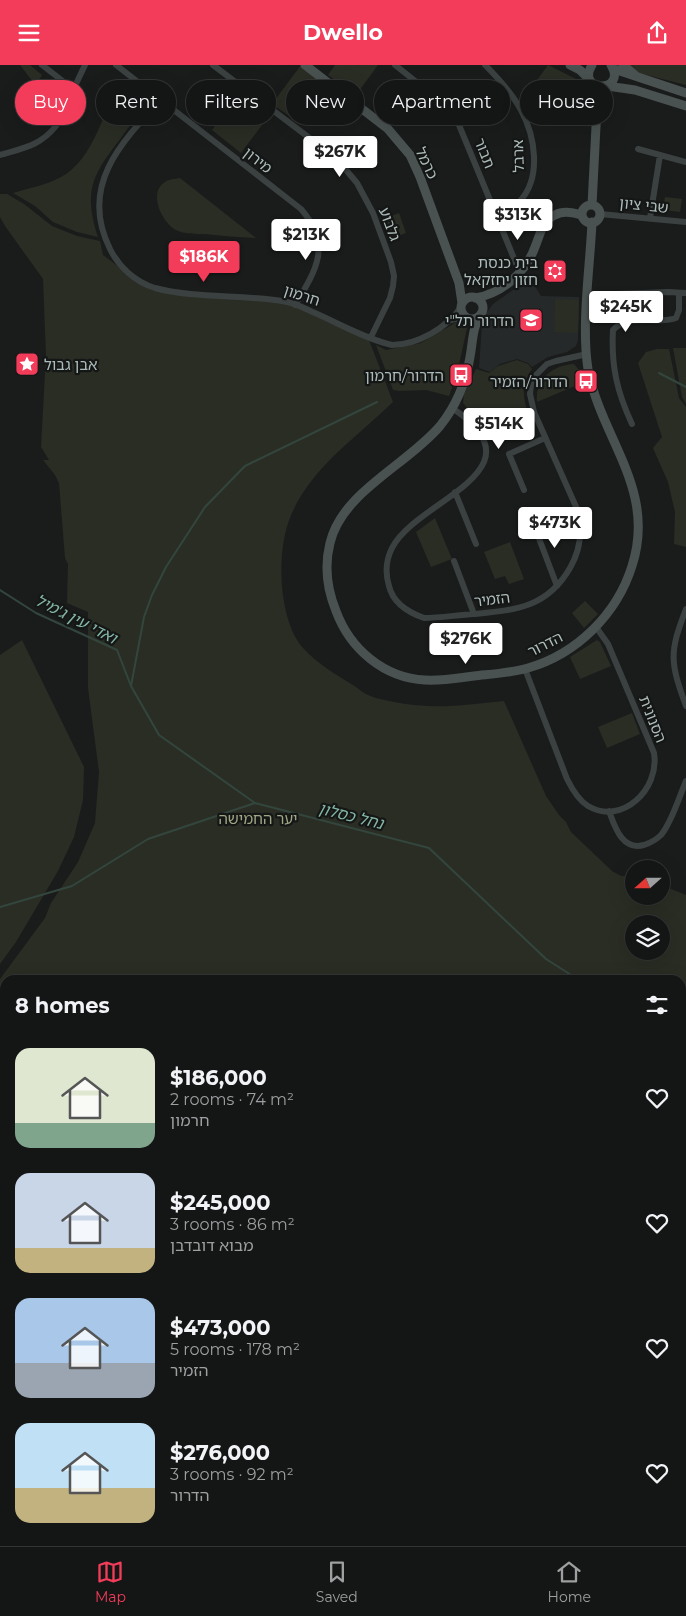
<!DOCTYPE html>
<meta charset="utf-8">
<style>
body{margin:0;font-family:Montserrat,"Noto Sans Hebrew",sans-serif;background:#212222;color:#f1f3f6;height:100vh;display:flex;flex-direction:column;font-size:19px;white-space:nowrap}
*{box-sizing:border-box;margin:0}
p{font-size:16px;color:#9d9fa0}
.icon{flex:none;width:28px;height:28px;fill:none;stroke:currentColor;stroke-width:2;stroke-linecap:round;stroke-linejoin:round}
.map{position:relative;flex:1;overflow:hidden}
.panel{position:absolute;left:0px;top:910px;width:686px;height:571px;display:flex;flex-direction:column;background:#141515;border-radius:15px 15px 0 0;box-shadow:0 5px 20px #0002,0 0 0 1px #333434}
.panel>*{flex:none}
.hud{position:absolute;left:15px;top:15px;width:656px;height:45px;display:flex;gap:10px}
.needle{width:32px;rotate:249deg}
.controls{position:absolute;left:625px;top:795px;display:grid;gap:10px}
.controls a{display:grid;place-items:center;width:45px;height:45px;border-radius:50%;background:#141515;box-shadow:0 5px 20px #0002,0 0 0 1px #333434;font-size:25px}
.price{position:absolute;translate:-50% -42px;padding:0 11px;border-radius:5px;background:#fff;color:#222;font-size:16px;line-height:32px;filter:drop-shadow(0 1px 2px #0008)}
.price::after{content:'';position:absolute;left:50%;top:30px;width:15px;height:11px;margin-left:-8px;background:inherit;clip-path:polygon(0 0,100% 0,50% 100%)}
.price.on{background:#f23c59;color:#fff}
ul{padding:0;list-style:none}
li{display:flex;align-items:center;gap:15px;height:125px;padding:0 15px}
li span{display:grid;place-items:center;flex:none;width:140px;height:100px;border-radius:15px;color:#555}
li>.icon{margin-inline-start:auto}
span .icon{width:60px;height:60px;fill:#fffc;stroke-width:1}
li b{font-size:21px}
h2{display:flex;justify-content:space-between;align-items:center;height:60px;padding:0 15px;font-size:21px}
.chip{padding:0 18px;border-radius:22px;background:#141515;box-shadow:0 5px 20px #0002,0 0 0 1px #333434;font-size:18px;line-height:45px}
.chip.on{background:#f23c59;color:#fff}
header{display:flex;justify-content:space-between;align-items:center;height:65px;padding:0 15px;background:#f23c59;color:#fff;font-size:22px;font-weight:700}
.tabs{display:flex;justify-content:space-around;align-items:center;height:70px;border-top:1px solid #333434;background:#141515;font-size:14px;color:#9d9fa0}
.tabs a{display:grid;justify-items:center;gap:2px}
.tabs .on{color:#f23c59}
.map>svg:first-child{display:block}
</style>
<header><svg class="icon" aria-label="menu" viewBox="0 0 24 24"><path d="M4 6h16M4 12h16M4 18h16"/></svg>Dwello<svg class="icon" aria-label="share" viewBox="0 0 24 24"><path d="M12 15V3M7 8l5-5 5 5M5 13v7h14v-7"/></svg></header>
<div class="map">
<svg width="686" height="1481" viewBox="0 0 686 1481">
<rect width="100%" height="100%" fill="#1a1c1c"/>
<path fill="#262929" d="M528 210 541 231 579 232 578 275 576 281 567 287 548 292 532 302 528 298 517 294 500 299 490 307 479 303 482 259 485 250 493 239 517 222Z"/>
<path fill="#2a2d24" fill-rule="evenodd" d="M20 0H30L42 10 36 21Z
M301 0 326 18 298 57 272 39Z
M335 0H378L356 30 328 10Z
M548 0 576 14 589 25V34L587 50 532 47 525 32Z
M627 0H686V20L639 8Z
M117 17 131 59C101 102 79 116 98 172L77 167 53 157 35 141 13 128C29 123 47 120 61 112 92 96 105 47 117 17Z
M242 26 271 48 241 88 212 65Z
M180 113 256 173C239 172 222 171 205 169 196 169 186 169 178 166 163 160 147 128 165 117 169 114 175 114 180 113Z
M0 129H7L24 139 52 161 77 171 100 176 103 190 128 209 156 222 296 239 369 275 393 337C356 373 309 404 290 453 276 487 278 556 304 584 318 599 335 609 353 620 358 623 363 628 368 630 376 634 386 635 394 637 434 645 464 640 504 636L546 731 559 750 566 757 571 767 612 806 621 811 634 812V831H661V820L686 830V1481H663V1476H681V915H5V983L0 990V914L45 853 51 838 78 797 95 758 99 707 88 623V547L67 538 68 499 65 493 59 418 55 410 43 395H49L41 382 46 290 43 214 5 161 0 152ZM634 859H661V886H634Z
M665 132 682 134 680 147 663 145Z
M399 148 406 168 391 174 384 154Z
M555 234 579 235 578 268 554 267Z
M460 255 467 263 457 309 449 331 426 325 399 326 393 325 376 280 386 285 421 278Z
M673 283H686V339L682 332Z
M657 284H669L679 333 686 342V482L674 479 675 447 668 417 653 383 662 372 638 298 646 287Z
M517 295 528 299 532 304C522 318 522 332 528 347L486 365 463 338 464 329 476 304 489 308 498 301Z
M574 299 580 306 582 318 537 337C535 314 553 300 574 299Z
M435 453 452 494 431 502 416 467Z
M510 477 524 514 509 519 505 511 495 514 484 487Z
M585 536 598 549 584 563 572 548Z
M22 575 84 702 83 735 74 772 58 806 16 877 0 899V590Z
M597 575 600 577 611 601 580 614 570 592Z
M632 648 640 669 607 683 598 662Z
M5 999V1349L0 1351V1270L3 1265 0 1260V1009Z
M5 1361V1476H153V1481H0V1363Z"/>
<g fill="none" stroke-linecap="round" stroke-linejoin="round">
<path stroke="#33463e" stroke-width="2" d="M659 308 686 322
M0 525 36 548 117 585 131 621 159 670 255 738
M131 621 144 552 152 530 166 502 205 442 245 401 377 337
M0 842 72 821 148 774 255 738 429 783 546 894 579 915
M681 972H686
M681 1139 686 1135
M0 1224 5 1230
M174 1481 175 1476"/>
<path stroke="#3b4141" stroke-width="6" d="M42 0 73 24
M116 0 301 144C332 180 317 204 295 240
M213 0 336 93 357 118 373 148 391 197 394 211 393 221 390 233 371 272
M395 0 444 39 459 60 520 208
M485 0C498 13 512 28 521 45 535 71 542 112 520 136 513 143 505 147 497 151
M161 35C120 78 79 122 110 184 119 202 135 217 155 223 195 234 246 229 287 237 297 239 306 244 315 248 340 259 366 274 392 280 417 280 447 263 461 242
M638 84 686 97
M0 90C23 83 40 81 56 61L85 0
M600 149 686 157
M650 153 660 90
M588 230 668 227 686 228
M451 255 466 251
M452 343C547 406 417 434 392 483 386 495 385 508 389 521 393 538 407 547 424 553 440 553 457 550 474 549 515 545 547 543 570 503 581 484 583 465 577 444L534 347 530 329 531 320 534 312 547 299 556 296 587 289
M632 359C617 327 611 301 613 265 628 248 657 260 676 253L679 245V228
M524 425 509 389 545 373
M455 427 476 479
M532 455 557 521
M454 496 474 549
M686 544C669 588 670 597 686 641
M525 604 567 714C572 724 578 735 588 741 622 761 660 724 654 688L608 579 596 562
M609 746C615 762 622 786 644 780 650 778 657 774 661 770 672 757 679 732 686 716"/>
<path stroke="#495151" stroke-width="9" d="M305 0 388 64 410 90 420 112 459 218 462 238
M570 0 580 5 590 15
M592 0C575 28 628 28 611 0
M623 0 636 11
M614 4 686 28
M607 21 635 25 686 41
M592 140 597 42V32L594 20
M582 149a9 9 0 1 1 18 0a9 9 0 1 1-18 0Z
M461 243a11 11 0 1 1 22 0a11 11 0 1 1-22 0Z
M475 233C502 229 526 207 535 182 540 170 542 156 555 150 564 145 573 148 582 150
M480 250C472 265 473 276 470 292 466 317 456 341 440 361 407 400 342 427 330 478 324 502 327 524 336 546 350 584 384 613 425 615 442 616 458 613 474 611 492 609 511 608 528 603 577 589 617 549 632 501 657 424 601 374 588 304 581 260 590 203 592 157"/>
</g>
<defs>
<g id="synagogue-square" transform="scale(1.25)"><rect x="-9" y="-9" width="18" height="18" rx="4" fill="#f23c59" stroke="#151717"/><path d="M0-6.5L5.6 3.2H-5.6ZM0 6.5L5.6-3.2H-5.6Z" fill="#fff"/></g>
<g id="school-square" transform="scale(1.25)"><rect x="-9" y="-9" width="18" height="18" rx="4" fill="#f23c59" stroke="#151717"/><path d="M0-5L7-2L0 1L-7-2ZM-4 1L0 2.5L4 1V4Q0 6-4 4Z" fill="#fff"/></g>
<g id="sight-square" transform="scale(1.25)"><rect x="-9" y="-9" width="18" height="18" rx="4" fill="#f23c59" stroke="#151717"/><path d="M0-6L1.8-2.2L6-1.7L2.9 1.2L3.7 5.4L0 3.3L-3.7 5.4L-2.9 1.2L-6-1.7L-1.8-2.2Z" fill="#fff"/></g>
<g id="bus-square" transform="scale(1.25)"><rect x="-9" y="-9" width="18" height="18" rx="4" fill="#f23c59" stroke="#151717"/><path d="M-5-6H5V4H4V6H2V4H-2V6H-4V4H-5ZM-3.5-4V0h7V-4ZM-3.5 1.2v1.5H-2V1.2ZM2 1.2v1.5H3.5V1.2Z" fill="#fff"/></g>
</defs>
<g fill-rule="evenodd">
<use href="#synagogue-square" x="555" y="206"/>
<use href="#school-square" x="531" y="255"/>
<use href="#sight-square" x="27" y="299"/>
<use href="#bus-square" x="461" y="310"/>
<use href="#bus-square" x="586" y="316"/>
</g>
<g text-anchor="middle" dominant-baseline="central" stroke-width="4.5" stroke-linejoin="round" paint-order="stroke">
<g font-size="15" fill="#adbcba" stroke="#151717">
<text transform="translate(485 88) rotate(68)">תבור</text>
<text transform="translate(518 91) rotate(-92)">ארבל</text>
<text transform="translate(258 95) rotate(38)">מירון</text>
<text transform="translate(427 98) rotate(65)">כרמל</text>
<text transform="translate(644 140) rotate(6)">שבי ציון</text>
<text transform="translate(390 159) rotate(69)">גלבוע</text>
<text transform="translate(302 230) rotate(18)">חרמון</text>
<text transform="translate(492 534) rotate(-7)">הזמיר</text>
<text transform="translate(545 579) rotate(-27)">הדרור</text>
<text transform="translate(653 654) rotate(68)">הסנונית</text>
</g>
<g font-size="15" fill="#adbcba" stroke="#151717" text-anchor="end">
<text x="538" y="197">בית כנסת<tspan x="538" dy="17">חזון יחזקאל</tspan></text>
<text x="514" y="255">הדרור תל"י</text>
<text x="44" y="299" text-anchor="start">אבן גבול</text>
<text x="444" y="310">הדרור/חרמון</text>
<text x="568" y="316">הדרור/הזמיר</text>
</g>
<g font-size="15" fill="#9ea684" stroke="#151717">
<text x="258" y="753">יער החמישה</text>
</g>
<g font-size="16" font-style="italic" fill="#84b6a5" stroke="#151717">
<text transform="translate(76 554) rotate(27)">ואדי עין ג'מיל</text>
<text transform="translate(351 751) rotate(14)">נחל כסלון</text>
</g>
</g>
</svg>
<div class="controls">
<a><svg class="needle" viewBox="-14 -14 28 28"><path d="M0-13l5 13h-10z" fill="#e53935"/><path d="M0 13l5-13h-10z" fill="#9d9fa0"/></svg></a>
<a><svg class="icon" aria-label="layers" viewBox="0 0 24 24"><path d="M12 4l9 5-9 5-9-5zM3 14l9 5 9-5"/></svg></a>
</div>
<b class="price" style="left:340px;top:113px">$267K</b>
<b class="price" style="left:518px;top:176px">$313K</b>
<b class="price" style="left:306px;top:196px">$213K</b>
<b class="price on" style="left:204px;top:218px">$186K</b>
<b class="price" style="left:626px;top:268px">$245K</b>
<b class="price" style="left:499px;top:385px">$514K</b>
<b class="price" style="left:555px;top:484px">$473K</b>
<b class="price" style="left:466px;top:600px">$276K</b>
<div class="hud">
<a class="chip on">Buy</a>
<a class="chip">Rent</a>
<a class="chip">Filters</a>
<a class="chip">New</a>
<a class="chip">Apartment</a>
<a class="chip">House</a>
</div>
<section class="panel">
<h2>8 homes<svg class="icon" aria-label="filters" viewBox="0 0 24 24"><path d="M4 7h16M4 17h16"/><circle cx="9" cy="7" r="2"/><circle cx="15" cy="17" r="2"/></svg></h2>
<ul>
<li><span style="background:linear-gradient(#dfe7d0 75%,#7fa58c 0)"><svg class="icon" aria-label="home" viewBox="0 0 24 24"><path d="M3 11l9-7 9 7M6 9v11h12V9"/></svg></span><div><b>$186,000</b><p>2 rooms · 74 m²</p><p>חרמון</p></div><svg class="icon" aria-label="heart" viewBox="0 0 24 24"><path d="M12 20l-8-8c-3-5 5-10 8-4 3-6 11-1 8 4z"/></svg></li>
<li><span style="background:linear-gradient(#c9d6e8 75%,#c2b280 0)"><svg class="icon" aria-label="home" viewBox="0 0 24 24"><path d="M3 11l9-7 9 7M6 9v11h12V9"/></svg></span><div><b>$245,000</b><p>3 rooms · 86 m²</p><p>מבוא דובדבן</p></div><svg class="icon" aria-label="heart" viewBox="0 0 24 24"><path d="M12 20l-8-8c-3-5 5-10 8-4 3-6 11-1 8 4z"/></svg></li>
<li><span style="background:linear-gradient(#a9c7e8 65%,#9aa5b1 0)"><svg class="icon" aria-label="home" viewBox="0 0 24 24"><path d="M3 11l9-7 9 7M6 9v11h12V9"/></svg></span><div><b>$473,000</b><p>5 rooms · 178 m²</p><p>הזמיר</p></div><svg class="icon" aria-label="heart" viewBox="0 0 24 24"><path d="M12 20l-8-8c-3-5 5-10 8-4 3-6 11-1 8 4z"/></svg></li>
<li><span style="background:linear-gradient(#bfe0f5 65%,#c2b280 0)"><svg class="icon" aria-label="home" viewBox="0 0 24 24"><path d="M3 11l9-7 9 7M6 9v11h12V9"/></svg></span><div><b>$276,000</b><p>3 rooms · 92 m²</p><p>הדרור</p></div><svg class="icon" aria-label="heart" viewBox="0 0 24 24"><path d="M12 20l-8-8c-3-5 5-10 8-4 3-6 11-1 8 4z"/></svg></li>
</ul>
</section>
</div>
<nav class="tabs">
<a class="on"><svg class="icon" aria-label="map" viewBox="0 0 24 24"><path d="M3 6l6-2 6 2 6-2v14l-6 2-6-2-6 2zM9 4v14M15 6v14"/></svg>Map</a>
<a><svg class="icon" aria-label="saved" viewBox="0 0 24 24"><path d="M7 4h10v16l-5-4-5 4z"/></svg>Saved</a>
<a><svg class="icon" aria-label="home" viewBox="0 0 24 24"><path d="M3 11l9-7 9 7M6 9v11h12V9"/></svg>Home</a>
</nav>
